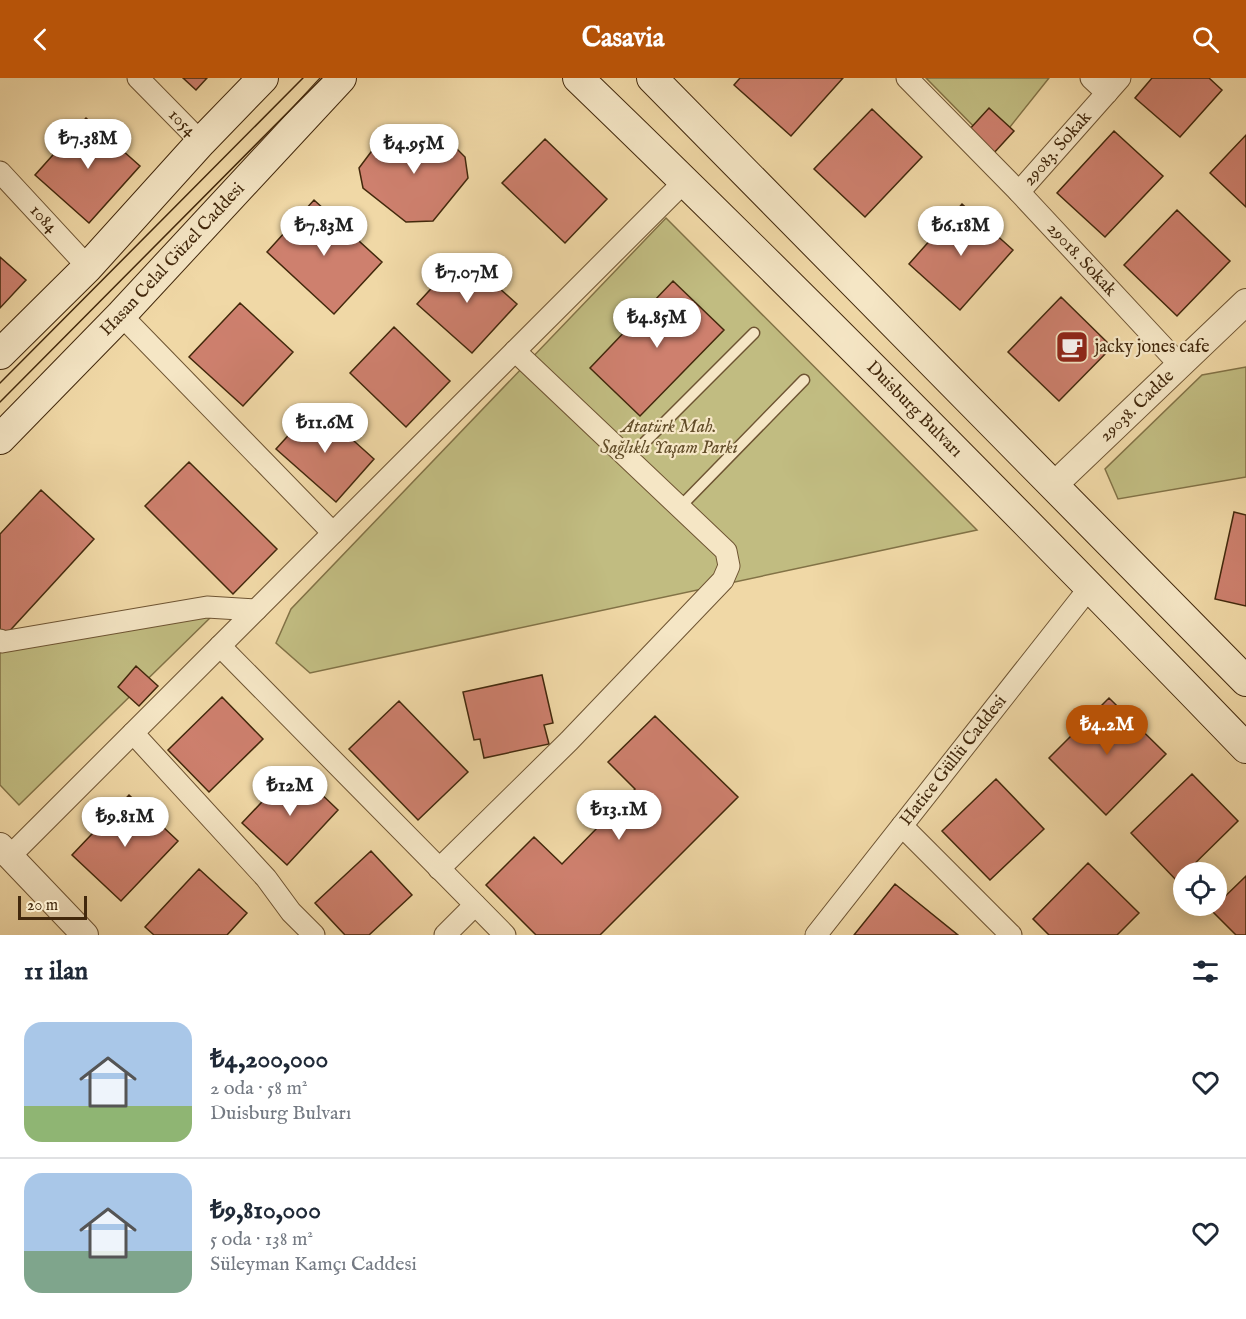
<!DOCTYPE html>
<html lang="tr">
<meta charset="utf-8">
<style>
body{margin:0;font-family:"IM FELL English",serif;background:#f2f2f3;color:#1f2937;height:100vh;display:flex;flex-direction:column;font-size:22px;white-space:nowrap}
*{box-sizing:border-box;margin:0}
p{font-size:20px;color:#747a83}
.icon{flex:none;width:33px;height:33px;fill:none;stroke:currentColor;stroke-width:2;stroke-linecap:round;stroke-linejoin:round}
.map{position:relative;height:857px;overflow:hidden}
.details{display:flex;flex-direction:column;background:#fff;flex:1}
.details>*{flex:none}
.controls{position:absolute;left:1173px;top:784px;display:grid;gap:12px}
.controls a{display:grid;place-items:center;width:54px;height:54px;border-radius:50%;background:#fff;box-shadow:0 3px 15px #0003;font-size:30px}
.scale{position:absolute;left:18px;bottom:15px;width:69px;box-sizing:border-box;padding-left:6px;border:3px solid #42280c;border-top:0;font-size:16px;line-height:21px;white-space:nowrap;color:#42280c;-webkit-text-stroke:4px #f5e6c5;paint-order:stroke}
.price{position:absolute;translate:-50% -51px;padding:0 14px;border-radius:21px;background:#fff;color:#222;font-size:20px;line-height:39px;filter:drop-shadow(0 2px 3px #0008)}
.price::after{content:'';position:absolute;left:50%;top:36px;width:18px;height:14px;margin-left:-9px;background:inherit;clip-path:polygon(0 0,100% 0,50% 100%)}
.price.selected{background:#b45309;color:#fff}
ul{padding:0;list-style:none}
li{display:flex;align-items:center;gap:18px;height:150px;padding:0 24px}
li+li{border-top:2px solid #e0e1e3}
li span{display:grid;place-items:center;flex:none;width:168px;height:120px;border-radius:18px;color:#555}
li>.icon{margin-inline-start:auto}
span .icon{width:72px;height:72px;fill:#fffc;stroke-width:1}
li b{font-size:26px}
h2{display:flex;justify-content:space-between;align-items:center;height:72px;padding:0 24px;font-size:26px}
header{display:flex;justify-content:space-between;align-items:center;height:78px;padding:0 24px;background:#b45309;color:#fff;font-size:27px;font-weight:700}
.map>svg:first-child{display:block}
</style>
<header><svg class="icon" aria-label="back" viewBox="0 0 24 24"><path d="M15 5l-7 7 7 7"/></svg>Casavia<svg class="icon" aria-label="search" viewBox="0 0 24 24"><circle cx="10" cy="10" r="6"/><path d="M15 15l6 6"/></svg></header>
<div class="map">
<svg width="1246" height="857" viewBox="0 0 1246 857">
<rect width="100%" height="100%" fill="#f0d8a6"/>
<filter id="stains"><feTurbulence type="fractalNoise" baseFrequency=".00333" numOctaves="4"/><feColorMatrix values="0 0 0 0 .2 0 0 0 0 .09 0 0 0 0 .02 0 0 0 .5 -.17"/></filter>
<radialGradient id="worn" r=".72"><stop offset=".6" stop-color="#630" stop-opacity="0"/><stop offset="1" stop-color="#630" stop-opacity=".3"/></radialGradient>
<path fill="#c1bc81" stroke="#827246" stroke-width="1.5" d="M926 0H1049L994 69Z
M666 140 977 452 310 595 276 565 291 531Z
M1246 289V399L1118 421 1105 391 1202 297Z
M213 537 19 727 0 707V568Z"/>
<path fill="#ce806e" stroke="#42280c" stroke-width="1.5" d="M183 0H207L196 12Z
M740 0H843L791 58 734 7Z
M1152 0H1209L1222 12 1180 59 1135 20Z
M989 30 1014 53 993 76 968 53Z
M872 31 922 79 865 139 814 91Z
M86 40 140 88 89 145 35 97Z
M1114 53 1163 98 1105 159 1057 115Z
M441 55 465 79 468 100 433 143 406 144 363 110 359 90 383 58Z
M1246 57V129L1210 95Z
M545 61 607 121 565 165 502 105Z
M314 122 382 184 334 236 267 174Z
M962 126 1013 172 960 232 909 186Z
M1177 132 1230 183 1177 238 1124 187Z
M462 177 517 226 472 275 417 226Z
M0 179 26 202 0 230Z
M673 203 724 252 640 338 590 290Z
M1061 219 1112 269 1059 323 1008 274Z
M240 225 293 274 243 328 189 279Z
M394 249 450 303 406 349 350 295Z
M315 328 374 381 336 424 276 371Z
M189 384 277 471 233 516 145 428Z
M41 412 94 461 4 559 0 556V456Z
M1234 434 1246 437V528L1215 521Z
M136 588 158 608 139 628 118 609Z
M542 597 553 645 544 647 549 666 484 680 480 661 474 662 463 614Z
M222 619 263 661 209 714 168 672Z
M1109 620 1166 676 1106 737 1049 680Z
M399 623 468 694 418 742 349 671Z
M655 638 738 719 600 857H536L486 807 534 759 562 786 635 711 608 684Z
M294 690 338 732 287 787 242 745Z
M1192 696 1238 743 1177 803 1131 755Z
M996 701 1044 751 990 802 942 753Z
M129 717 178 763 121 823 72 777Z
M371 773 412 817 369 857H345L315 825Z
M1088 785 1139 835 1117 857H1049L1033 841Z
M199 791 247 835 227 857H154L145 849Z
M1246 798V857H1236L1211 832Z
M895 806 958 857H854Z"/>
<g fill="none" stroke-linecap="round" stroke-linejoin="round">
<g stroke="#6e5432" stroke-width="13">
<path id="service" d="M629 380 754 255
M680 429 804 302"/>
</g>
<g stroke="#6e5432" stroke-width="23">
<g id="minor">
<path id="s1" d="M138 0 201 64"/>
<path id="s2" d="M907 0 1019 114 1180 287"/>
<path d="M1091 0 1107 15"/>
<path id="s3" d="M0 94 88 189"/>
<path id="s4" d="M1019 114 1120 0"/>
<path d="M121 237 333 455"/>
<path d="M0 562 2 564 207 529 256 532"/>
<path d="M220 568 505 857"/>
<path d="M133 655 266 800 291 834 314 857"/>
<path d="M902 748 1011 857"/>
<path d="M10 778 685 103"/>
<path d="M439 791 569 663 723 502 729 488 726 473 515 273"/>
<path d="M445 857 475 827"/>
<path id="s5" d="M816 857 1090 509"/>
</g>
</g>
<g stroke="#6e5432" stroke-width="28">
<g id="tertiary">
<path id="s6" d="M1053 408 1246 224"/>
<path d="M0 768 85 857"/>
</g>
</g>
<g stroke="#42280c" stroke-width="32">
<g id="secondary">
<path id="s7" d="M578 0C805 219 1027 443 1246 670"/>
<path d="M652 0 1246 603"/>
<path d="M0 276 88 189 201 64 263 0"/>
<path id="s8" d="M0 361 121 237 341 0"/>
</g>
</g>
<use href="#service" stroke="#f5e6c5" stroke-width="10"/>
<use href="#minor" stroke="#f5e6c5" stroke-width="21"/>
<use href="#tertiary" stroke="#f5e6c5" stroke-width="26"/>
<use href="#secondary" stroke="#f5e6c5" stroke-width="30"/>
<path stroke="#42280c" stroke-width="1.5" d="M0 305 303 0
M0 324 322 0"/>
</g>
<defs>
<g id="cafe-square" transform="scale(1.725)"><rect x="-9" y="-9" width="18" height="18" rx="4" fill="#8f2418" stroke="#f5e6c5"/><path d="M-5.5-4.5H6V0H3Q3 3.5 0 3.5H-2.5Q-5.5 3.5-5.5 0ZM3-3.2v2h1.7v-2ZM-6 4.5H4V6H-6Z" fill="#fff"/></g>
</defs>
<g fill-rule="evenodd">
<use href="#cafe-square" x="1072" y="269"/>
</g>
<g text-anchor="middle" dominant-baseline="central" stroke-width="4.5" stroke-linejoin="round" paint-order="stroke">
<g font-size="18" fill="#42280c" stroke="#f5e6c5">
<text stroke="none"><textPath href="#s1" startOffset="63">1054</textPath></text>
<text stroke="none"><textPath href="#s4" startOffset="58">29083. Sokak</textPath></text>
<text stroke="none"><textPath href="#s3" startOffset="64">1084</textPath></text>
<text stroke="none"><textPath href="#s8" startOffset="249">Hasan Celal Güzel Caddesi</textPath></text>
<text stroke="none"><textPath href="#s2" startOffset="252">29018. Sokak</textPath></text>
<text stroke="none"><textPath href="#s6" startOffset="116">29038. Cadde</textPath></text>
<text stroke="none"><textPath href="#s7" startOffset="472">Duisburg Bulvarı</textPath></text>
<text stroke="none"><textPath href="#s5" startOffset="222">Hatice Güllü Caddesi</textPath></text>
</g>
<g font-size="18" fill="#42280c" stroke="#f5e6c5" text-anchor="start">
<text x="1095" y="269">jacky jones cafe</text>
</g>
<g font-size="18" font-style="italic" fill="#624d29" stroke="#f5e6c5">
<text x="669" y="349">Atatürk Mah.<tspan x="669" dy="21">Sağlıklı Yaşam Parkı</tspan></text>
</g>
</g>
<rect width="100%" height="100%" filter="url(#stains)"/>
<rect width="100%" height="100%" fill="url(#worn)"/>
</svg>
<div class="controls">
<a><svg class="icon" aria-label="locate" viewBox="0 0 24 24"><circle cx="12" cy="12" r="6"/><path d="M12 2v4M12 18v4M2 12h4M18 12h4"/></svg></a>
</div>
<div class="scale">20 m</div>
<b class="price" style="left:88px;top:92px">₺7.38M</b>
<b class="price" style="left:414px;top:97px">₺4.95M</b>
<b class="price" style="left:324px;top:179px">₺7.83M</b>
<b class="price" style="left:961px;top:179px">₺6.18M</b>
<b class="price" style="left:467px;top:226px">₺7.07M</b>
<b class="price" style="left:657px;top:271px">₺4.85M</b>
<b class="price" style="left:325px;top:376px">₺11.6M</b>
<b class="price selected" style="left:1107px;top:678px">₺4.2M</b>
<b class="price" style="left:290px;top:739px">₺12M</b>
<b class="price" style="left:619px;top:763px">₺13.1M</b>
<b class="price" style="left:125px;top:770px">₺9.81M</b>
</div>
<section class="details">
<h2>11 ilan<svg class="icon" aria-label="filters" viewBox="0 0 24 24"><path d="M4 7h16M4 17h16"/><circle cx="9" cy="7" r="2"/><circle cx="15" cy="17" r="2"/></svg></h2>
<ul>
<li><span style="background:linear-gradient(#a9c7e8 70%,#8fb573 0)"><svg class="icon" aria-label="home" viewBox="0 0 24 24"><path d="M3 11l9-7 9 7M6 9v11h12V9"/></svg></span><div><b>₺4,200,000</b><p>2 oda · 58 m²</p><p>Duisburg Bulvarı</p></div><svg class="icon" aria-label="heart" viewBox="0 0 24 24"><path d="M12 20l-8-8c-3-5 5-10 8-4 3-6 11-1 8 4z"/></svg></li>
<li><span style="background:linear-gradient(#a9c7e8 65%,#7fa58c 0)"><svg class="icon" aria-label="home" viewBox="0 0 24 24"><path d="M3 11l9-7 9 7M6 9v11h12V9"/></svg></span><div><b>₺9,810,000</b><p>5 oda · 138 m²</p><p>Süleyman Kamçı Caddesi</p></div><svg class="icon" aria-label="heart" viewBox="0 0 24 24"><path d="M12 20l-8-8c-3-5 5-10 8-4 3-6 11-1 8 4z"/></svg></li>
</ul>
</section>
